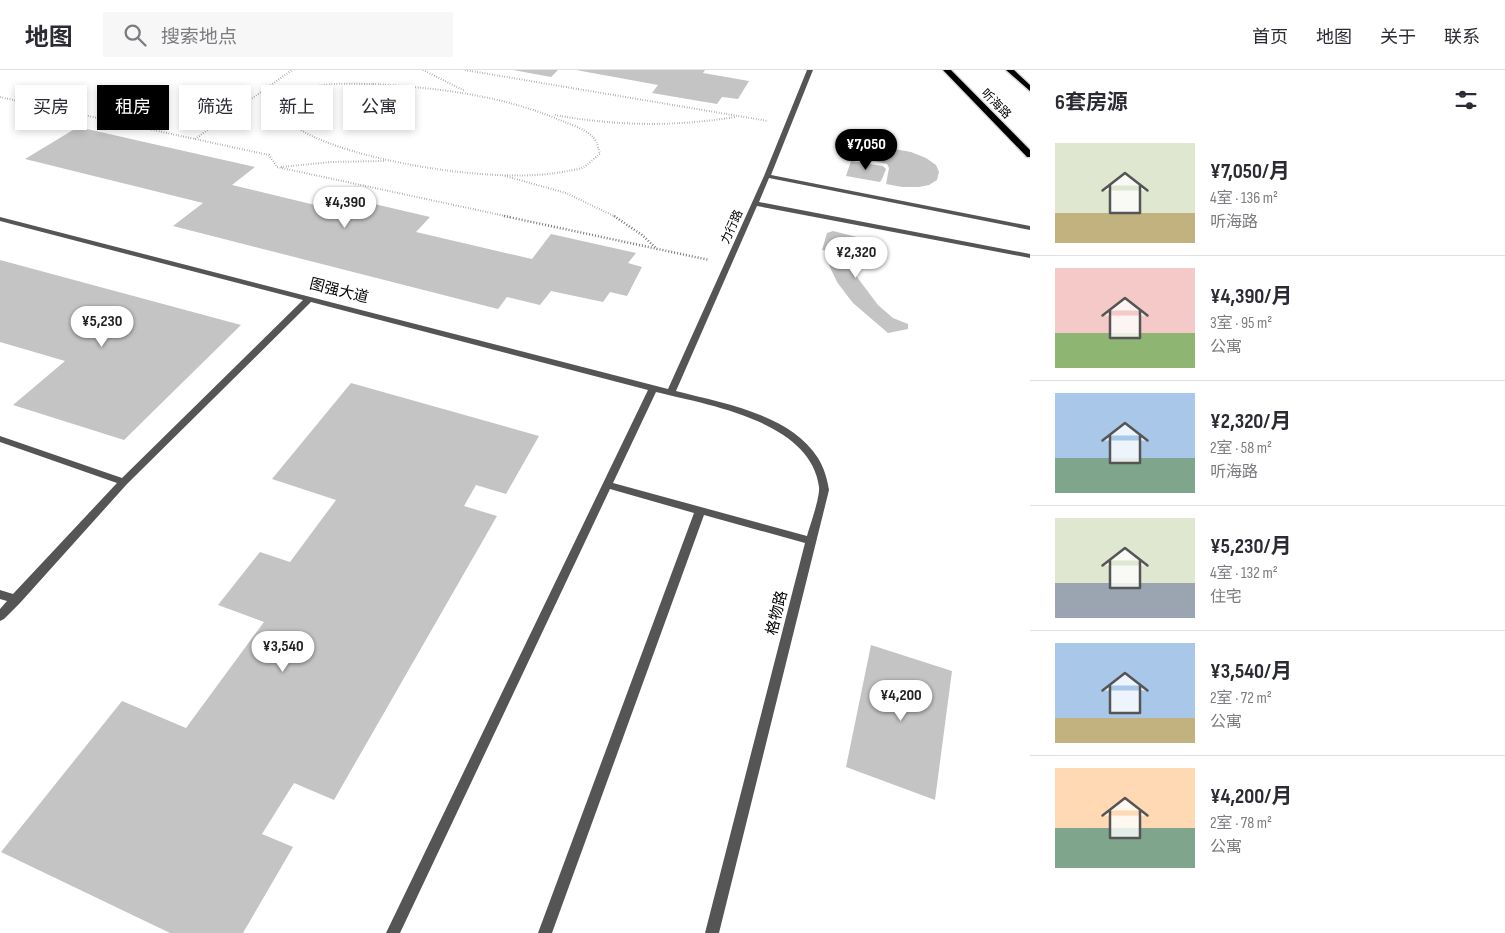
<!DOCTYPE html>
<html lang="zh">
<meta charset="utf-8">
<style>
body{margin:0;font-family:"Sofia Sans Condensed","Noto Sans SC",sans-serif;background:#f7f7f7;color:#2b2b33;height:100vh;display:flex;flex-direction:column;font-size:19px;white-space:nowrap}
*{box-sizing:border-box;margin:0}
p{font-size:16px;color:#7c7c81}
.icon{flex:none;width:28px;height:28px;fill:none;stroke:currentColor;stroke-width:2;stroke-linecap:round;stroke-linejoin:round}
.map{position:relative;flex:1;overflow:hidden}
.panel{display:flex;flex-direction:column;background:#fff;width:475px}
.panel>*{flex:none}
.guide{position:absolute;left:15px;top:15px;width:475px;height:45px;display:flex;gap:10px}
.price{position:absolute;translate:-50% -42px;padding:0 11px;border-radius:18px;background:#fff;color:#222;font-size:16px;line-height:32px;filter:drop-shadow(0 1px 2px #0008)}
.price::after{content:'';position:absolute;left:50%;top:30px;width:15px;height:11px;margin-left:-8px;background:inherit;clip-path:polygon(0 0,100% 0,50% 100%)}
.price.active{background:#000;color:#fff}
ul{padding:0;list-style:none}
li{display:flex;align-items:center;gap:15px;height:125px;padding:0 25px}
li+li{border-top:1px solid #e1e1e2}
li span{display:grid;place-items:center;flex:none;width:140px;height:100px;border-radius:0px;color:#555}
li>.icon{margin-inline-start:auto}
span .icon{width:60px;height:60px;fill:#fffc;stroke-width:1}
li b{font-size:21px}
h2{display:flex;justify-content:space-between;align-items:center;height:60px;padding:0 25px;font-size:21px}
.chip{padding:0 18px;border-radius:0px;background:#fff;box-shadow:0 2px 8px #0003;font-size:18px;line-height:45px}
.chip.active{background:#000;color:#fff}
header{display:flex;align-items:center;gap:30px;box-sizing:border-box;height:70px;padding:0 25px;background:#fff;border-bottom:1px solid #e1e1e2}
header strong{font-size:24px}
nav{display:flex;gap:28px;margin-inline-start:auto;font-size:18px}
.search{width:350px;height:45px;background:#f7f7f7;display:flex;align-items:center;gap:12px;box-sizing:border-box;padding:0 18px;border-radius:0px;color:#7c7c81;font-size:19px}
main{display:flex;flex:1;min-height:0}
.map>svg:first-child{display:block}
</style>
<header>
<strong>地图</strong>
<div class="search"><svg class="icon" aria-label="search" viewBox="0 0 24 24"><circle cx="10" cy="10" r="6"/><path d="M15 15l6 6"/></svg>搜索地点</div>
<nav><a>首页</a><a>地图</a><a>关于</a><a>联系</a></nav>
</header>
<main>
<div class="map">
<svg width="1030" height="863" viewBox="0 0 1030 863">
<rect width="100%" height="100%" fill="#fff"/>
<path fill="#c4c4c4" d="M513 0H558L551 7Z
M576 0H705L703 3 749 11 738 29 722 27 717 34 652 23 658 15Z
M78 57 255 97 232 115 340 141 353 129 430 147 416 162 532 189 551 164 636 183 628 193 642 197 627 226 610 222 603 232 551 221 540 235 507 227 498 239 173 156 203 133 25 89Z
M878 76 911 82 926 88 936 95 939 102 937 110 929 115 919 117H902L886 114 889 98 887 94 851 86 853 77Z
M851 91 883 96 886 99 882 109 880 112 846 106Z
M833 161 861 168 864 172 859 184 854 186V198L857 207 878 235 893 248 908 254V259L888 263 853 233 846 224 837 212 829 195 830 181 822 180 827 163Z
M0 190 241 255 124 370 13 335 65 291 0 272Z
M351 313 539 366 506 424 476 415 464 436 497 446 334 730 294 713 262 764 293 777 243 863H170L1 782 122 631 186 658 264 552 218 535 260 482 290 492 336 430 272 409Z
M871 575 952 601 935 730 846 697Z"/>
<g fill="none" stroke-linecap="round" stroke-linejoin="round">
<g stroke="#dbdbdb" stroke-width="3">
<path id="primary" d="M943 0H951L1030 80V87H1027Z
M1006 0H1014L1030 15V21Z"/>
</g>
<path stroke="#777" stroke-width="2" stroke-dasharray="0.5 2" stroke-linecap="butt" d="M423 0 465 21
M465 0 768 51
M373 14C438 18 502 25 562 51 572 55 585 59 593 67 597 71 598 78 600 84 594 88 588 95 582 98 577 100 571 100 567 101 504 115 371 94 312 66 299 60 289 52 280 40 298 9 342 14 373 14Z
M0 27 269 85 277 97 510 147
M555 45C615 56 674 57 735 47
M195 69 292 0
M281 97 331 92 384 91
M505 106 566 123 616 147"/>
<path stroke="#777" stroke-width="2.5" stroke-dasharray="1 2" stroke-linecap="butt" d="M504 146 709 190
M614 146 642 165 657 179"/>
<path fill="#555" fill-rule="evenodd" d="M807 0H813L771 105 1030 156V160L769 108 759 132 1030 184V188L757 136 676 321C722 333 790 344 818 388 824 398 827 408 829 420L719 863H705L805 473 704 445 552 863H538L694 443 610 419 400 863H386L648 320 311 232 127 414 20 533 4 549 0 551V539L7 531 0 529V520L13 524 117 413 0 372V366L122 408 303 230 0 151V147L668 319 764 106ZM656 322C708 335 811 351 819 417 820 428 810 455 807 466L613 413Z"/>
<use href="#primary" fill="#000" fill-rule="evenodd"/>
</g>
<g text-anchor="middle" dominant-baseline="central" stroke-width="4" stroke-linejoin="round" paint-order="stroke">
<g font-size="12" fill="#000" stroke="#fff">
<text transform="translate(996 34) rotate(45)">听海路</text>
<text transform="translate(732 157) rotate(-66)">力行路</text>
</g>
<g font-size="15" fill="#000" stroke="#fff">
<text transform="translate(339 221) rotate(14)">图强大道</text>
<text transform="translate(777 543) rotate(-76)">格物路</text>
</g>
</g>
</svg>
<b class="price active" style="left:866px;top:101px">¥7,050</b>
<b class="price" style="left:345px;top:159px">¥4,390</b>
<b class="price" style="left:856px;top:209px">¥2,320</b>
<b class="price" style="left:102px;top:278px">¥5,230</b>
<b class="price" style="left:283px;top:603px">¥3,540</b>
<b class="price" style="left:901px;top:652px">¥4,200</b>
<div class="guide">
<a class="chip">买房</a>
<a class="chip active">租房</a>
<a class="chip">筛选</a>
<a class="chip">新上</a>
<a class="chip">公寓</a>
</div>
</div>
<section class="panel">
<h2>6套房源<svg class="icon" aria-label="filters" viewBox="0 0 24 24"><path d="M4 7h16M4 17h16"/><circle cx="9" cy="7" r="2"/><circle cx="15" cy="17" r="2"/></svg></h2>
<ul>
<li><span style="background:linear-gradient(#dfe7d0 70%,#c2b280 0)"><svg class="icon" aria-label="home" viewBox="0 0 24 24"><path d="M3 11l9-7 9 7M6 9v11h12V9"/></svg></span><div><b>¥7,050/月</b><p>4室 · 136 m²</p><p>听海路</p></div></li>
<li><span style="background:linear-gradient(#f6c9c9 65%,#8fb573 0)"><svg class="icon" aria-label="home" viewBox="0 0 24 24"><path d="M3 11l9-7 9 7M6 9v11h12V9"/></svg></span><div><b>¥4,390/月</b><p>3室 · 95 m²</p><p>公寓</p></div></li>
<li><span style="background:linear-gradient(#a9c7e8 65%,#7fa58c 0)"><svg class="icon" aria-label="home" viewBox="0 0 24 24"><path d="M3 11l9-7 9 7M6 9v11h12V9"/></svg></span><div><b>¥2,320/月</b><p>2室 · 58 m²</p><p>听海路</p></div></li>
<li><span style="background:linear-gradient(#dfe7d0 65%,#9aa5b1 0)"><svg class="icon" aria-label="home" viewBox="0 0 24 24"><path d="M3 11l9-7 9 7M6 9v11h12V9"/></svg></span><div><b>¥5,230/月</b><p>4室 · 132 m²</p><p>住宅</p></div></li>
<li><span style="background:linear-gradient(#a9c7e8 75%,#c2b280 0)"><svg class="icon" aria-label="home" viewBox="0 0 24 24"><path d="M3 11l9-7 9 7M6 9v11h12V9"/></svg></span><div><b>¥3,540/月</b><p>2室 · 72 m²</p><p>公寓</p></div></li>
<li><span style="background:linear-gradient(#ffd9b3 60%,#7fa58c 0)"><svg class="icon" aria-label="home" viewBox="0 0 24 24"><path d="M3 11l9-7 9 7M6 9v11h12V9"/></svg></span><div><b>¥4,200/月</b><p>2室 · 78 m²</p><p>公寓</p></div></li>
</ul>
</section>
</main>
